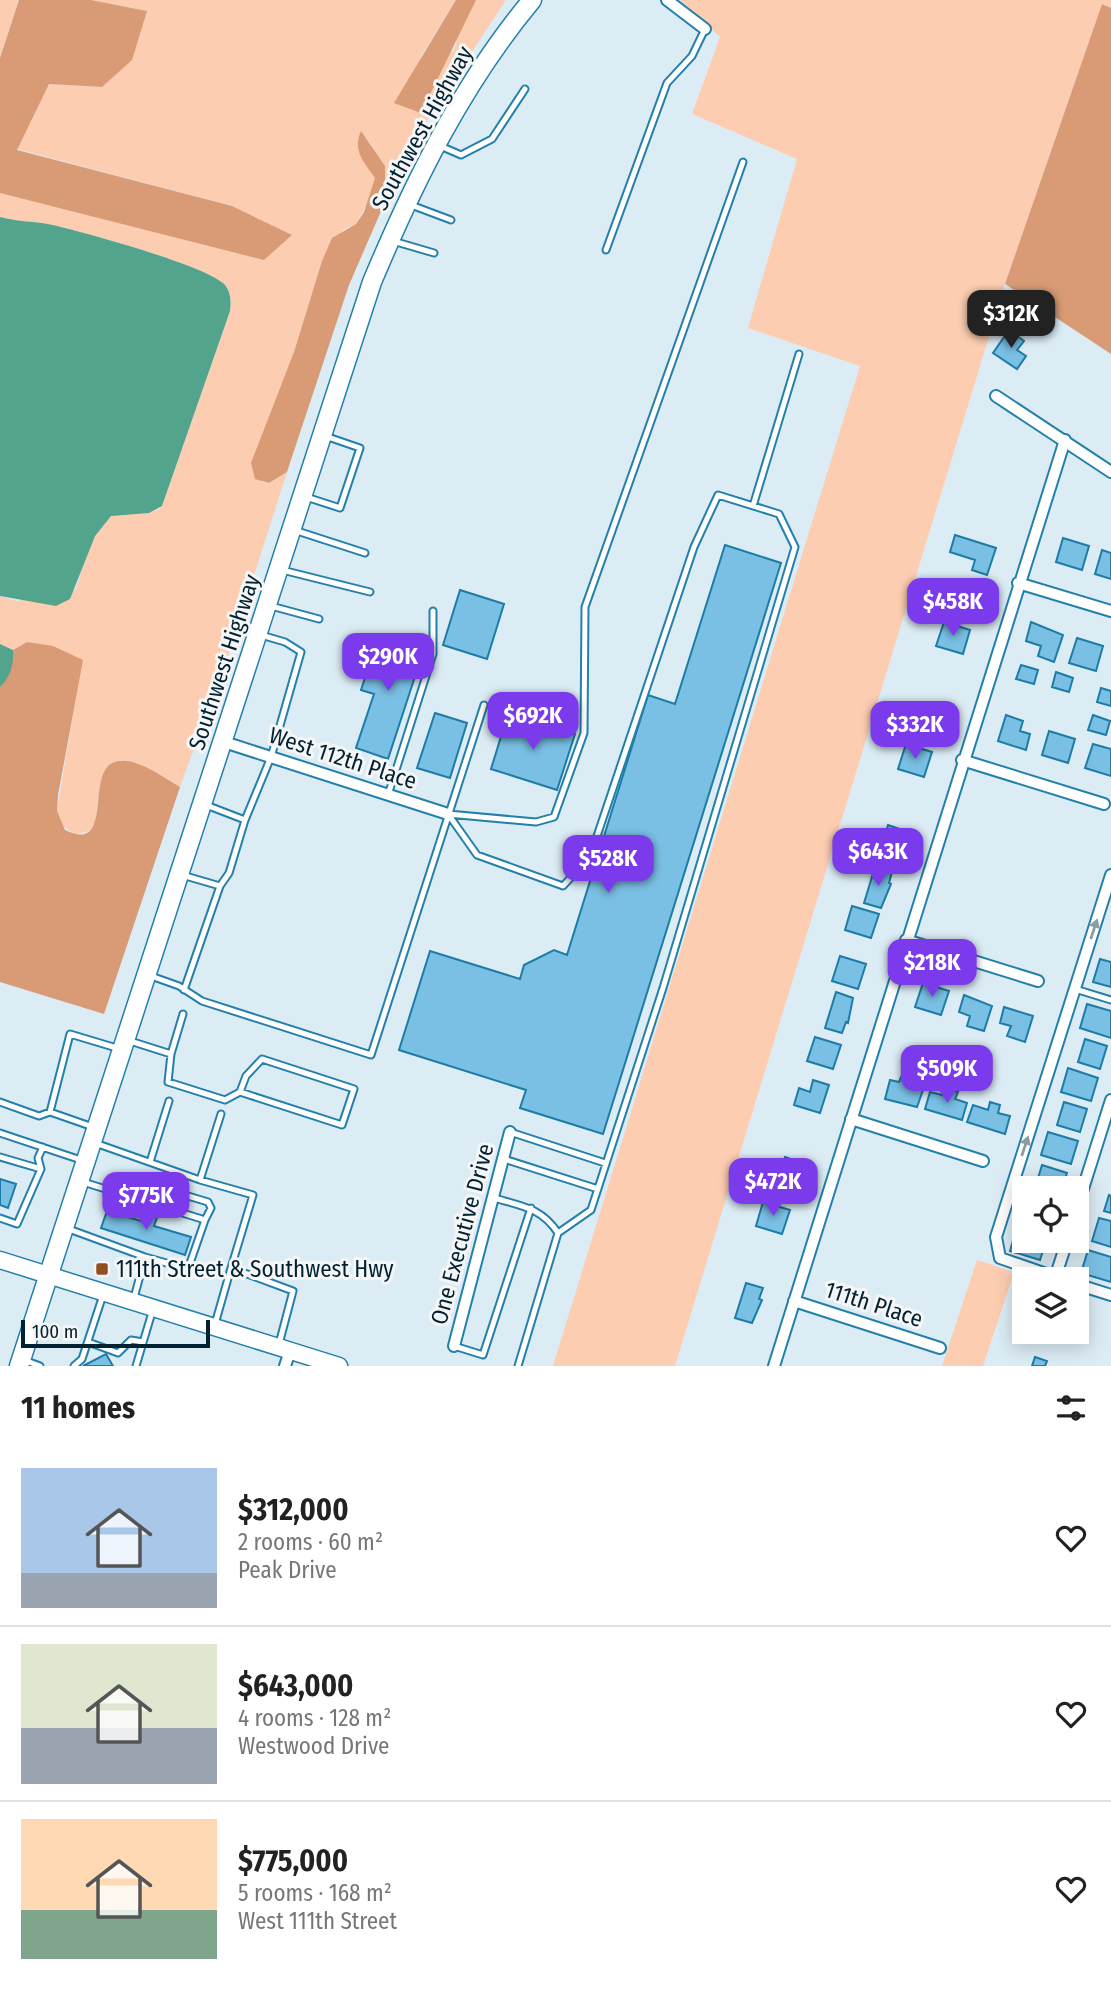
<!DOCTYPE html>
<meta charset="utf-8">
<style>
body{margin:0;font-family:"Fira Sans Condensed",sans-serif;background:#f2f2f2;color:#222;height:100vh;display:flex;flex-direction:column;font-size:26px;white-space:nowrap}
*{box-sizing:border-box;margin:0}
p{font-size:23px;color:#767676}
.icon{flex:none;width:38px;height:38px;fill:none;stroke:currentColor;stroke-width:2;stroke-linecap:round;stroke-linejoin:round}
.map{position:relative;height:1366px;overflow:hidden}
.details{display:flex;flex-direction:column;background:#fff;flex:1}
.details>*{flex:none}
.tools{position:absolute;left:1012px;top:1176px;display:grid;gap:14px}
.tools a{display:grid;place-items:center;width:77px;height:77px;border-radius:0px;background:#fff;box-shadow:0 4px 18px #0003;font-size:35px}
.scale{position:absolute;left:21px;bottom:18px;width:189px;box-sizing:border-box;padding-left:7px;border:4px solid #002232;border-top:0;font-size:19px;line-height:24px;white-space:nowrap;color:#002232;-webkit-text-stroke:5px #f6f6f6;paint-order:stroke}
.price{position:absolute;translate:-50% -60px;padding:0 16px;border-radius:14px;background:#7c3aed;color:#fff;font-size:23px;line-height:46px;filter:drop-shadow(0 2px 4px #0008)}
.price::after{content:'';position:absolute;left:50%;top:42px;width:21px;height:16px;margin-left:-10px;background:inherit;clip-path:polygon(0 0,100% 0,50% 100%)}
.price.current{background:#222;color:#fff}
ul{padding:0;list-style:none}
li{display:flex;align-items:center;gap:21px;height:175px;padding:0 21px}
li+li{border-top:2px solid #e0e0e0}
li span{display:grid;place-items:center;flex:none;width:196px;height:140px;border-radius:0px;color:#555}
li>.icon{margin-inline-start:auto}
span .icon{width:84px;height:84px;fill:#fffc;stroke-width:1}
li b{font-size:30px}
h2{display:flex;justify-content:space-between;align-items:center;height:84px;padding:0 21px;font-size:30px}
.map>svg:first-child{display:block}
</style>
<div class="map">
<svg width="1111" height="1366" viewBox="0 0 1111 1366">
<rect width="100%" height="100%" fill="#dcecf5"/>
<path fill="#fccdb1" d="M0 0H19L0 58Z
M91 0H456L420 58 454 51 459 31 476 0H506L429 117 385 202C387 177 379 150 361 132L375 178 371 196 356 224 344 229 322 261 294 352 262 482 269 483 287 472 229 654 180 787 138 765 121 760C114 771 100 787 98 799 94 819 102 832 74 834L60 824 57 810 82 661 27 642 13 650 0 644V596L17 601 76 589C82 570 93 524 113 515 126 511 144 513 158 510L162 506 230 311C231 301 231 293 225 285 208 266 83 232 53 225 35 221 18 222 0 217V193L265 259 291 235 232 206 17 149 49 84 102 87 147 11Z
M680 0H1111V8L1102 4 1005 284 675 1366H553L860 366 748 328 797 159 692 114 720 37Z
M977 1260 1014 1272 983 1366H942Z"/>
<path fill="#d89b76" d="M19 0H91L147 11 132 60 102 87 49 84 17 150 232 206 292 235 264 260 0 193V58Z
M456 0H476L421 113 394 103Z
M1102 4 1111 8V354L1005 284Z
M361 131 385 166V202L349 285 287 472 269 483 255 479 251 463 294 352 322 261 332 238 356 224 364 212 375 178C364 162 352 151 361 131Z
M27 642 53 646 83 660 58 795 57 811 65 830C118 856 81 763 120 761 139 759 164 778 180 787L104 1014 0 982V687L13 657V650Z"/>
<path fill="#52a48d" d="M0 217C18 222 35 221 53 225 83 232 208 266 225 285 231 293 231 301 230 311L162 506 149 513 111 516 95 536 70 599 56 606 0 596Z
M0 644 13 650C14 664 10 678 0 687Z"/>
<path fill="#7ac0e5" stroke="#1d7ca5" stroke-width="2" d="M1009 330 1024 341 1017 350 1026 356 1017 369 993 353Z
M955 535 996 548 987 575 972 570 975 560 950 552Z
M1063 538 1089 546 1082 570 1056 562Z
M725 545 781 563 603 1134 520 1108 526 1090 399 1050 430 951 520 979 524 965 554 950 567 955 648 695 675 704Z
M1102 550 1111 553V579L1095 574Z
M957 580 983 588 976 612 949 604Z
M460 590 504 604 487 659 443 645Z
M944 622 970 630 963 654 936 646Z
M1031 622 1063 635 1054 662 1038 656 1041 646 1026 641Z
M379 635 424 649 388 759 356 748 374 694 361 690Z
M1077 638 1103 646 1096 671 1069 663Z
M1021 665 1038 670 1034 684 1016 679Z
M1056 672 1073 678 1069 692 1052 687Z
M1101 688 1111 691V706L1097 702Z
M435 713 467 723 450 778 417 768Z
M508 714 575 734 557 790 491 769Z
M1006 715 1023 721 1020 731 1030 734 1026 750 998 741Z
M1093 715 1110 721 1106 735 1088 730Z
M1049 731 1075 739 1068 763 1042 755Z
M906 744 932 752 924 777 898 769Z
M1093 744 1111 749V776L1085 768Z
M888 825 905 831 902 842H904L894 866 877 861Z
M875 867 892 872 889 883 891 884 881 908 864 903Z
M852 906 879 914 871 938 845 930Z
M840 956 866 964 858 989 832 981Z
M1100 959 1111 962V987L1093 982Z
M923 983 949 991 941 1015 915 1007Z
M836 992 853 998 848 1023 846 1022 842 1033 825 1028Z
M964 995 992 1006 984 1031 967 1026 970 1016 959 1012Z
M1087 1004 1111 1011V1038L1080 1028Z
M1004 1007 1033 1016 1025 1042 1007 1036 1011 1026 1000 1023Z
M815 1037 841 1045 833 1069 807 1061Z
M1085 1039 1107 1046 1100 1069 1078 1062Z
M1068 1068 1098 1078 1091 1101 1061 1092Z
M902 1075 912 1078 910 1086 923 1090 917 1107 885 1099 890 1080 899 1082Z
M813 1080 829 1085 820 1113 794 1105 799 1088 810 1092Z
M948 1089 958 1092 955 1099 967 1103 962 1120 925 1109 930 1092 946 1096Z
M990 1102 1000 1105 998 1113 1010 1116 1005 1134 967 1122 973 1105 988 1110Z
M1064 1102 1087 1109 1080 1132 1057 1125Z
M1048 1132 1078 1141 1071 1164 1041 1155Z
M785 1157 802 1163 799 1174H801L791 1198 774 1193Z
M1042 1165 1067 1173 1062 1188H1035Z
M154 1176 180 1184 176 1199 150 1191Z
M0 1179 16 1184 8 1208 0 1205Z
M1109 1195 1111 1196V1213L1104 1211Z
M763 1202 790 1210 782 1234 756 1226Z
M107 1211 141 1221 144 1211 158 1215 154 1226 191 1237 185 1255 101 1228Z
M1099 1218 1111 1221V1247L1092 1241Z
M1017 1227 1024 1229V1241H1046L1040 1260 1010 1251Z
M1088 1250 1111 1257V1282L1081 1273Z
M746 1283 763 1288 759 1299 762 1300 752 1323 735 1318Z
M106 1354 113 1366H83Z
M1035 1357 1047 1361 1045 1366H1032Z"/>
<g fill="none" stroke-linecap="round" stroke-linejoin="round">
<g stroke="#2380aa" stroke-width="9">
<path id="service" d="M438 145 461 155 492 139 525 89
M411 205 451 220
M393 241 434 253
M606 250 667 83 692 56 705 29
M306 497 340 508 360 448 325 436
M753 506 799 354
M294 530 365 553
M282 570 370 592
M271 606 319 619
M388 795 433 654V611
M206 805 245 820
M448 814 477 855 563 886 590 857 694 547 718 495 779 514 795 547 663 988 591 1210 558 1233
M448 814 536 822 554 817 584 733 585 607 743 162
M182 875 220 886
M151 976 179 986 202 1001 371 1055 484 705
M1075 989 1111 1000
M184 990 220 886 229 873 245 820 271 757 301 652 285 642 261 635
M130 1041 171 1054 183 1014
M171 1054 168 1082 225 1100 240 1092
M262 1059 354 1089 342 1125 240 1092 246 1076Z
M0 1102 39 1116 50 1112
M93 1127 50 1112 70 1034 120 1049
M510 1132 605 1163
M0 1133 84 1161
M95 1143 200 1180 253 1195 231 1268
M0 1157 41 1169
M504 1159 598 1189
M150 1162 169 1101
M200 1180 221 1114
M83 1182 205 1220 188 1269 145 1257 134 1298
M110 1191 132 1179 152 1185
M178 1193 208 1202 211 1208 205 1220
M494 1198C522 1206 542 1208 558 1233L518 1366
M0 1218 17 1224 41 1169 38 1158 43 1147
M66 1228 145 1257
M215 1324 231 1268 293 1291 279 1344
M88 1342 118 1353 131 1340 143 1342
M454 1346 483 1355 531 1208
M24 1360 40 1366
M74 1366 82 1359 103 1295
M136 1366 153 1309"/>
</g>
<g stroke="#2380aa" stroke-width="14">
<path id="minor" d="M667 0 705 29
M996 396 1111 472
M1018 583 1111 611
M224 742 448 814
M962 760 1104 804
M906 940 1038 981
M851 1119 983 1161
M1076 1211 1111 1100
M1055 1278 1067 1241
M1061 1279 1000 1258 996 1237 1111 875
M1076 1284 1111 1295
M794 1301 940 1348
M454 1346 510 1132
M285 1366 290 1351
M774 1366 1065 440"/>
</g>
<g stroke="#2380aa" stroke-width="19">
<path id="secondary" d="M0 1260 339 1366"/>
</g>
<g stroke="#2380aa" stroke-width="21">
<path id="primary" d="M19 1366 372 282C414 182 462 84 532 0"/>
</g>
<use href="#service" stroke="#fff" stroke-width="5"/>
<use href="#minor" stroke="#fff" stroke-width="10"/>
<use href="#secondary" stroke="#fff" stroke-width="16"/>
<use href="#primary" stroke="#fff" stroke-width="18"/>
</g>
<defs><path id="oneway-solid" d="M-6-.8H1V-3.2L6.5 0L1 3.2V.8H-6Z" transform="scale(1.75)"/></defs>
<g fill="#8c9ca3">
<use href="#oneway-solid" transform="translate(1094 929) rotate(-72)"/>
<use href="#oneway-solid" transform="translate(1025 1146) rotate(-72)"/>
</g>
<rect fill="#914e1e" stroke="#f6f6f6" stroke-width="2.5" x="95" y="1262" width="14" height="14" rx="3.5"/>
<g text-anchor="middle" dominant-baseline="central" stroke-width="6" stroke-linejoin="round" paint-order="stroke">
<g font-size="23" fill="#002232" stroke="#f6f6f6">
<text transform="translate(422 128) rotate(-61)">Southwest Highway</text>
<text transform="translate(224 662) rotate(-72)">Southwest Highway</text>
<text transform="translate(343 758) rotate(18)">West 112th Place</text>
<text transform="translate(462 1234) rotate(-75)">One Executive Drive</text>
<text transform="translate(874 1304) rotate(18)">111th Place</text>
</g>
<g font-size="23" fill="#002232" stroke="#f6f6f6" text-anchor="start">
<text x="116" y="1269">111th Street &amp; Southwest Hwy</text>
</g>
</g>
</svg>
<div class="tools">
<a><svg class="icon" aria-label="locate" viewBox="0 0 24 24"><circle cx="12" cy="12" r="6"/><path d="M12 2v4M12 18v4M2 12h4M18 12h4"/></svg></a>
<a><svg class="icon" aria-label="layers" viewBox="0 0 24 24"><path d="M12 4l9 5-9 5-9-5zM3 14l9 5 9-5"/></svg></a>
</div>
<div class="scale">100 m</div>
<b class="price current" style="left:1011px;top:350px">$312K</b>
<b class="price" style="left:953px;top:638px">$458K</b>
<b class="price" style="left:388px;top:693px">$290K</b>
<b class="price" style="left:533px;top:752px">$692K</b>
<b class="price" style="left:915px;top:761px">$332K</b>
<b class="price" style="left:878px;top:888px">$643K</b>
<b class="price" style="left:608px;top:895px">$528K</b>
<b class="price" style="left:932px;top:999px">$218K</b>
<b class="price" style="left:947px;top:1105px">$509K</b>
<b class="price" style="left:773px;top:1218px">$472K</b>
<b class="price" style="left:146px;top:1232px">$775K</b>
</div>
<section class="details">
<h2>11 homes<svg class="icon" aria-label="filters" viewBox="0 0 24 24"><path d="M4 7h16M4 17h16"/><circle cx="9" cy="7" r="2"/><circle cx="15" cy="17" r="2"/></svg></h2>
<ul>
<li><span style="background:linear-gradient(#a9c7e8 75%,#9aa5b1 0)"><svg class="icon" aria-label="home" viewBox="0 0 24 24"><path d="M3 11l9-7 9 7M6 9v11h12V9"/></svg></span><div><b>$312,000</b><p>2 rooms · 60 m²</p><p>Peak Drive</p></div><svg class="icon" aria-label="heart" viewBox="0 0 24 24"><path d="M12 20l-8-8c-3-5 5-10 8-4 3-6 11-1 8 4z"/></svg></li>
<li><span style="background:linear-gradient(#dfe7d0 60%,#9aa5b1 0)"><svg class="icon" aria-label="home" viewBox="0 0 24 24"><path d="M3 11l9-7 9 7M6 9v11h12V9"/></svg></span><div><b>$643,000</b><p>4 rooms · 128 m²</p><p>Westwood Drive</p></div><svg class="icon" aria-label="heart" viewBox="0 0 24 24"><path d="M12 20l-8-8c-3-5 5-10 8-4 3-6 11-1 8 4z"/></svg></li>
<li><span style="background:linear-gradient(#ffd9b3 65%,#7fa58c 0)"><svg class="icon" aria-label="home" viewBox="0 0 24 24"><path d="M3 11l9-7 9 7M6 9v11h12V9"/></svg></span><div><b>$775,000</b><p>5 rooms · 168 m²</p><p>West 111th Street</p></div><svg class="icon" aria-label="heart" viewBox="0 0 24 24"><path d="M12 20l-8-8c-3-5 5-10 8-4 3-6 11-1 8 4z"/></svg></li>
</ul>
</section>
